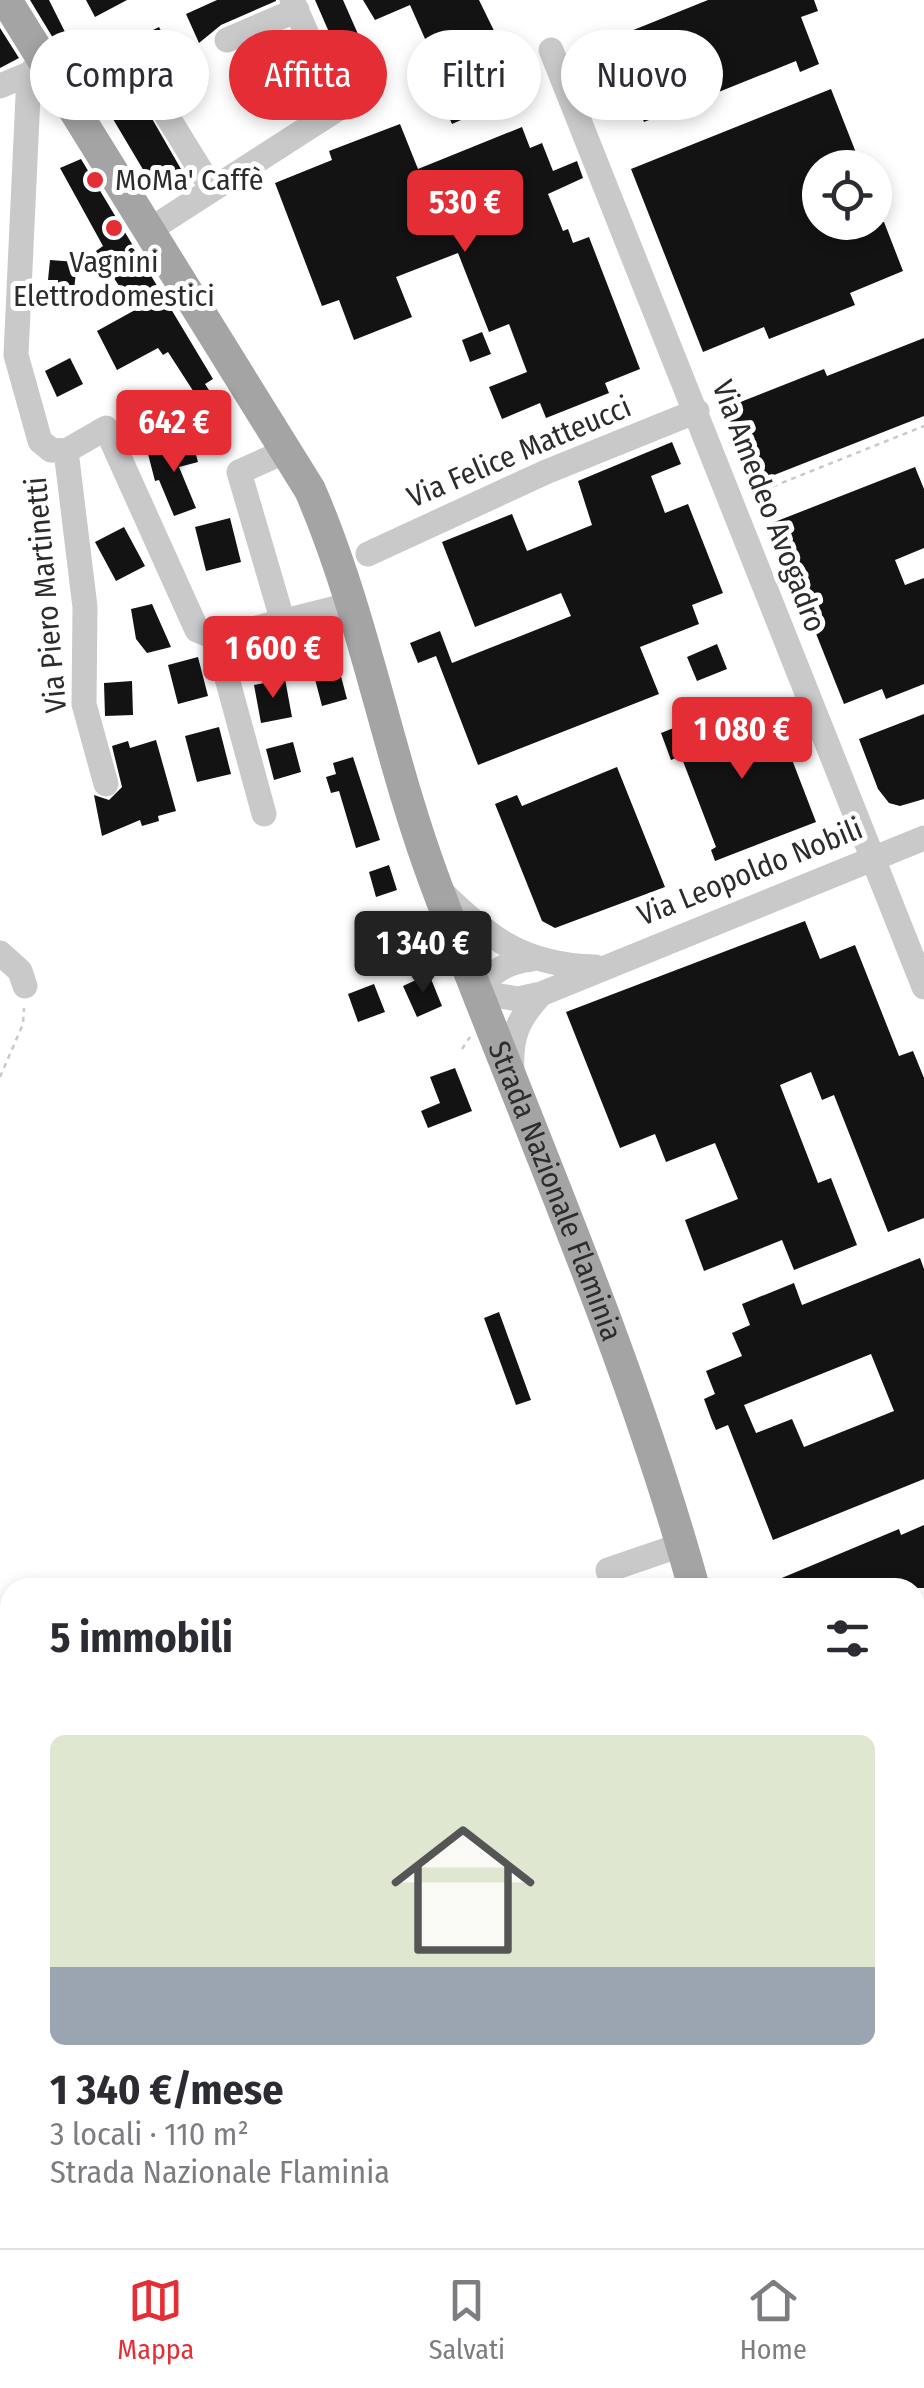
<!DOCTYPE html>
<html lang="it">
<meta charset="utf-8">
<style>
body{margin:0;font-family:"Fira Sans Condensed",sans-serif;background:#f7f7f7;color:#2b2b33;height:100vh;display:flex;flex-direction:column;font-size:38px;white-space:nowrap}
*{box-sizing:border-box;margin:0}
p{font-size:32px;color:#7c7c81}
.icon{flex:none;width:55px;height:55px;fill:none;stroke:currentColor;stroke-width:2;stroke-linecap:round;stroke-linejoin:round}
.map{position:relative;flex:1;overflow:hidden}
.side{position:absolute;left:0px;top:1578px;width:925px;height:672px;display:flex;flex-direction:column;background:#fff;border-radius:30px 30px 0 0;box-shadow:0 5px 15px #0003}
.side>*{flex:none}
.hud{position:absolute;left:30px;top:30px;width:865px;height:90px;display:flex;gap:20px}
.buttons{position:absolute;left:802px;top:150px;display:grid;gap:20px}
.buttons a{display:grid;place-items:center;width:90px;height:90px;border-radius:50%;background:#fff;box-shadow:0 5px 15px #0003;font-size:50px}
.price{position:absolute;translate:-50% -85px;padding:0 22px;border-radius:10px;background:#e42d35;color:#fff;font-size:32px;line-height:65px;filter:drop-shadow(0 2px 5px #0008)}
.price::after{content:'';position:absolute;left:50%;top:60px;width:30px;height:22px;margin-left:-15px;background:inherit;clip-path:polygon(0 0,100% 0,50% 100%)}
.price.on{background:#222;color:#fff}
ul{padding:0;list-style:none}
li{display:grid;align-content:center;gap:20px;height:530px;padding:0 50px}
li span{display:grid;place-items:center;height:310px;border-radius:15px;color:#555}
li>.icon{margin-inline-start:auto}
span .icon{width:180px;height:180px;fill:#fffc;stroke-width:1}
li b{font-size:42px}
h2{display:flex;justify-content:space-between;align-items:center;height:120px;padding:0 50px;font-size:42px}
.tag{padding:0 35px;border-radius:45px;background:#fff;box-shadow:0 5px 15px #0003;font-size:35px;line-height:90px}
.tag.on{background:#e42d35;color:#fff}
.dock{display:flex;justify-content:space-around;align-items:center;height:140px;border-top:2px solid #e1e1e2;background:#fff;font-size:28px;color:#7c7c81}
.dock a{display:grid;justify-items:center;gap:5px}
.dock .on{color:#e42d35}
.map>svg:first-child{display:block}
</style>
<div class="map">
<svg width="924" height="2248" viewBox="0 0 924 2248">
<rect width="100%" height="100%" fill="#fff"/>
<path fill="#131313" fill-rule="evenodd" d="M30 0H49L65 32 53 38Z
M86 0H127L95 17Z
M217 0H276V1L221 25 199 43 186 14Z
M315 0H343L373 68 349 78Z
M363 0H479L524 92 452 124 432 79 441 75 410 5 375 20Z
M708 0H814L818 11 801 17 819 64 800 72 796 61 644 122 611 39Z
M159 27 177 61 159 71 141 36Z
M0 28 19 58 0 68Z
M124 70 185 176 157 193 110 114 118 109 104 82Z
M831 89 862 168H820V222H884L903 271 850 293 855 305 769 339 764 327 703 352 631 169Z
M400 124 418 169 522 127 530 148 542 143 553 171 577 161 583 178 548 194 563 231 568 229 573 243 589 237 640 369 605 383 609 393 546 418 540 403 502 419 489 387 527 372 509 324 489 332 458 253 396 277 412 317 354 340 339 300 322 306 275 183 332 160 329 151Z
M81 159 213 379 205 384 227 418 204 433 187 408 199 400 168 352 163 355 158 348 117 370 97 331 135 310 96 251 103 246 60 168Z
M50 260 77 262 72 309 56 307 58 280H48Z
M482 332 491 354 470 362 462 340Z
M924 338V416L754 483 725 408 824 369 827 376Z
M70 358 83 384 57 397 45 371Z
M159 395 169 418 141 430 132 406Z
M192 440 198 462 179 467 196 508 174 516 159 480 155 481 148 454Z
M672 442 681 464 651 476 665 513 688 504 723 593 692 605 699 624 640 647 659 694 478 765 436 656 418 663 410 643 440 631 452 663 571 616 561 593 475 627 442 542 512 514 527 551 592 525 578 481Z
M915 467 924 489V548L895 560 905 585 924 578V684L886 699 882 689 844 704 772 523Z
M230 518 241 562 206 571 195 527Z
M124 527 145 566 116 581 95 542Z
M152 604 171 647 147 653 136 639 131 609Z
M328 627 347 699 322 706 303 633Z
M717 644 727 669 697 681 687 657Z
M198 657 208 696 178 704 168 665Z
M285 679 292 717 261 723 254 685Z
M132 681 133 715 105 716 104 683Z
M924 714V799L900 806 889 803 878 789 859 739Z
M736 716 742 732 776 718 816 822 715 861 711 850 716 847 681 756 671 760 661 733 694 720 698 731Z
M219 727 231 774 197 782 185 736Z
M156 740 176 811 158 816 159 821 142 826 140 820 102 836 94 795 109 800 122 787 112 746 128 741 130 748Z
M293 742 301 772 274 780 266 749Z
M353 757 380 840 356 848 339 791 331 793 326 777 336 774 333 763Z
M617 767 665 887 555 928 542 921 495 804 517 795 522 806Z
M389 865 397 890 376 897 369 872Z
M409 918 416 946 395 954 385 927Z
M805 921 820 959 855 945 899 1056 913 1051 924 1078V1218L888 1232 834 1095 822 1100 811 1072 780 1085 818 1183 831 1178 857 1245 794 1270 782 1240 704 1271 685 1220 738 1199 715 1143 666 1162 655 1134 620 1148 566 1012Z
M429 974 442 1006 417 1017 403 986Z
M374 984 385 1012 358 1022 348 994Z
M455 1068 472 1111 428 1128 421 1111 440 1103 430 1077Z
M920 1258 924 1269V1479L773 1540 728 1425 716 1430 711 1418 704 1399 715 1394 706 1371 742 1356 732 1333 750 1325 742 1304 794 1283 802 1305ZM871 1354 894 1411 804 1447 792 1419 756 1433 744 1405Z
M499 1312 531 1400 516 1405 484 1318Z
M924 1525V1588H758L899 1529 901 1535Z"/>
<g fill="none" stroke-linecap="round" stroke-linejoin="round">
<path stroke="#c9c9c9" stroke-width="2.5" stroke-dasharray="5 5" stroke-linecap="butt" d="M754 494 924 426
M462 1049 470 1037
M0 1077 23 1024 24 1008
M297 2248 298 2240"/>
<path stroke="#c9c9c9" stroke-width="25" d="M227 40 297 10
M551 50 924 987
M43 61 29 74 16 355 40 441 51 450 66 451
M0 86 29 74
M153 93 212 189
M148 231 339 108 292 0
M66 451 85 607 84 704 106 784
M66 451 106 428 197 630 216 638
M368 554 546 472 697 411
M283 622 239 472 288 450
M216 638 264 814
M216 638 353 604
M440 890C489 939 524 965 595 967
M0 953 20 971 25 986
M532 959C505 962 493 971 477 992L518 999 541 994
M512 1070C510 1036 518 1019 541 994L924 838
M614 1588 608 1570 681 1545
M915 1701 924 1697
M463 2240 465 2248"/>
<g stroke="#a4a4a4" stroke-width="32">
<path id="s1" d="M6 0 310 490C365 617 387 755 436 885 524 1120 627 1346 694 1588"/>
<path d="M906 2240 909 2248"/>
</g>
</g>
<g fill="#e42d35" stroke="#fff" stroke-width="4">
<circle cx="95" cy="180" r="10"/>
<circle cx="114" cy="228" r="10"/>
</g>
<g text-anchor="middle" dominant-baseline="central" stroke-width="10" stroke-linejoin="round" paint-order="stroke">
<g font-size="30" fill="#2c2c2c" stroke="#fff" text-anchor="start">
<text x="115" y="180">MoMa' Caffè</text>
<text x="114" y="262" text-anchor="middle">Vagnini<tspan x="114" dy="34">Elettrodomestici</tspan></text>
</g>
<g font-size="30" fill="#2c2c2c" stroke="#fff">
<text transform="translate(519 452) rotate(-23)">Via Felice Matteucci</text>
<text transform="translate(769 506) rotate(69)">Via Amedeo Avogadro</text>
<text transform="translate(46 595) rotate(-95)">Via Piero Martinetti</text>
<text transform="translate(750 872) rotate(-22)">Via Leopoldo Nobili</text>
<text stroke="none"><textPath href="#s1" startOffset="1320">Strada Nazionale Flaminia</textPath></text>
</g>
</g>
</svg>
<div class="buttons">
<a><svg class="icon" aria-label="locate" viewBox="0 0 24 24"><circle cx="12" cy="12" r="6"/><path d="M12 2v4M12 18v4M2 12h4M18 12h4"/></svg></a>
</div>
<b class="price" style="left:465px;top:255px">530 €</b>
<b class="price" style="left:174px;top:475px">642 €</b>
<b class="price" style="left:273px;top:701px">1 600 €</b>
<b class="price" style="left:742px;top:782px">1 080 €</b>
<b class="price on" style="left:423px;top:996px">1 340 €</b>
<div class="hud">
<a class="tag">Compra</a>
<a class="tag on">Affitta</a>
<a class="tag">Filtri</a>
<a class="tag">Nuovo</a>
</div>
<section class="side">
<h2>5 immobili<svg class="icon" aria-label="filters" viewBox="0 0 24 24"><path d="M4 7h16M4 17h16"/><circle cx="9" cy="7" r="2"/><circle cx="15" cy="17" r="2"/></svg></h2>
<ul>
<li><span style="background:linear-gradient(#dfe7d0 75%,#9aa5b1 0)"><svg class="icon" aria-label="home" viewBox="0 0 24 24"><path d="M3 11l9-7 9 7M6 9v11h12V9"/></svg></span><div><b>1 340 €/mese</b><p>3 locali · 110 m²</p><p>Strada Nazionale Flaminia</p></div></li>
</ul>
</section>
</div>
<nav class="dock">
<a class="on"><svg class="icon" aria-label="map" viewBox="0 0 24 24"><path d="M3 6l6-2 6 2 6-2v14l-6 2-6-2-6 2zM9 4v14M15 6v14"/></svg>Mappa</a>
<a><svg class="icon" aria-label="saved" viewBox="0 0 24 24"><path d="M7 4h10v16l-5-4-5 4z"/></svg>Salvati</a>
<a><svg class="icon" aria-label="home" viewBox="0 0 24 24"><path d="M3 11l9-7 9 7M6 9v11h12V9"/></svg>Home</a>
</nav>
